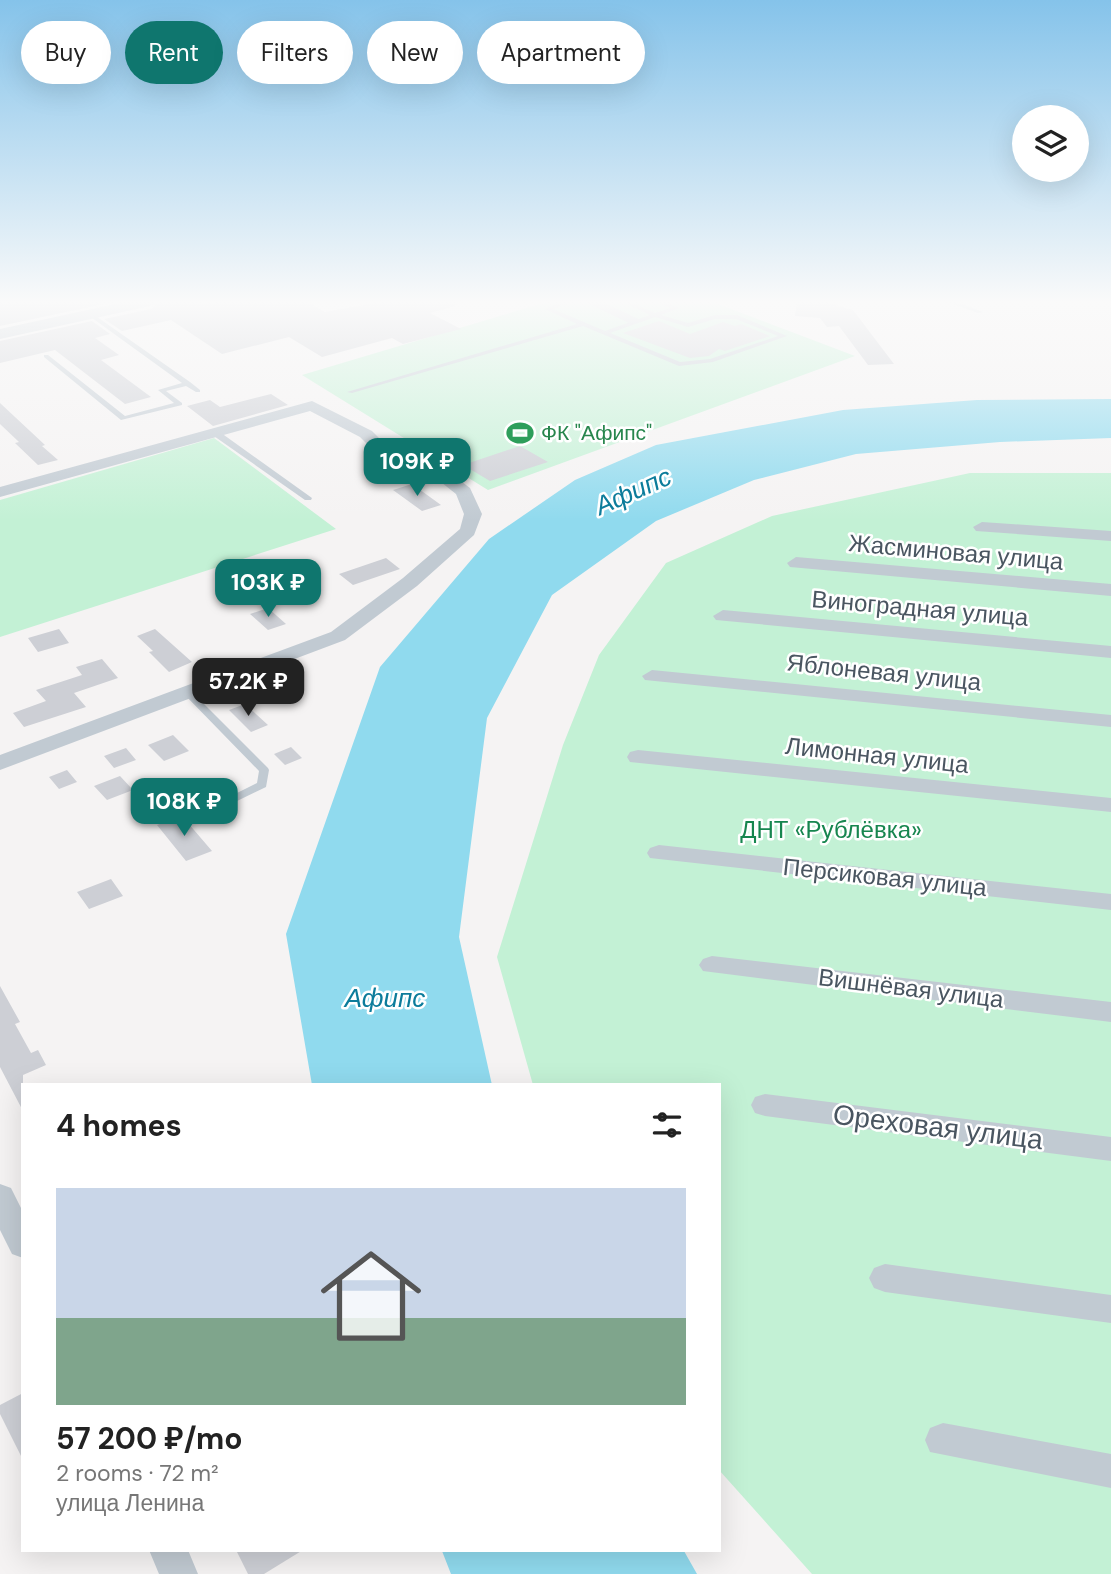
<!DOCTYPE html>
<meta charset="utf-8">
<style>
body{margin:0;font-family:"DM Sans",sans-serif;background:#f2f2f2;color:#222;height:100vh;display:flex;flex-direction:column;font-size:26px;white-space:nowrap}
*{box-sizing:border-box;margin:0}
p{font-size:23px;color:#767676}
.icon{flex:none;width:38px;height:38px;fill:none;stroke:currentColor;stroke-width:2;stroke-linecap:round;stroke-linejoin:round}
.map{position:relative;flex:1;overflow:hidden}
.side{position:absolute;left:21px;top:1083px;width:700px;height:469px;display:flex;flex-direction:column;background:#fff;border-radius:0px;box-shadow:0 7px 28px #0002}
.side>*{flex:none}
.top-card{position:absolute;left:21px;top:21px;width:700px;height:63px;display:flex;gap:14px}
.tools{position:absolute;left:1012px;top:105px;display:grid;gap:14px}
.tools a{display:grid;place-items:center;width:77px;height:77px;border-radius:50%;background:#fff;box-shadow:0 7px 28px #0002;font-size:35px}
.price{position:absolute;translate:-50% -60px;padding:0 16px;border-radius:14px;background:#0f766e;color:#fff;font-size:23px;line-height:46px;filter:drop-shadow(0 2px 4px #0008)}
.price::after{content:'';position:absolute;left:50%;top:42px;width:21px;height:16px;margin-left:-10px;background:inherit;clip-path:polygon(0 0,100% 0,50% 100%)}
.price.active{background:#222;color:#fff}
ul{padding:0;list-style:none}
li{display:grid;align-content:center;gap:14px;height:371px;padding:0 35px}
li span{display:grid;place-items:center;height:217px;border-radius:0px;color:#555}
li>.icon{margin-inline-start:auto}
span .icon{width:126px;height:126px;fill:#fffc;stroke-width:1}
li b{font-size:30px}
h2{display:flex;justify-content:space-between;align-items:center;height:84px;padding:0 35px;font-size:30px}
.chip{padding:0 24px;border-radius:32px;background:#fff;box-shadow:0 7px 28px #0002;font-size:24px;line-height:63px}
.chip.active{background:#0f766e;color:#fff}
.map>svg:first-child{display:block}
</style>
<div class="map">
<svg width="1111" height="1574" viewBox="0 0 1111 1574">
<rect width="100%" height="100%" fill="#f5f3f3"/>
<path fill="#c3f1d5" d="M550 301H710L855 356 488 490 302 375Z
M214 438 336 529 0 637V500Z
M970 473H1111V1574H812L719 1470V1085H533L497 957 563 745 599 655 666 563 772 516Z"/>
<path fill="#90daee" d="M1111 399V438L1000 442 856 454 754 480 656 521 552 595 487 718 459 937 492 1085H312L286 934 380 667 489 539 575 480 656 445 843 410 977 400Z
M442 1551H684L697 1574H451Z"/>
<path fill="#cdcfd5" d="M10 301H118L0 326V303Z
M160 301H197L203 304 220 301H306L325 312 386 301H454L455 306 430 313 461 329 403 344 392 338 322 357 289 337 222 354 171 320 122 331 104 319 151 309Z
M797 301 825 302 853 310 894 364 868 365 839 326 827 327 820 318 795 316Z
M92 321 110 334 95 338 119 355 101 360 151 397 125 404 55 350 0 363V341Z
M659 321 690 334 723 322 735 326 741 324 770 336 725 351 719 349 709 356 690 358 623 333Z
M271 394 288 405 213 426 187 406 210 400 220 407Z
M0 403 45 445 42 446 58 460 38 465 15 443 19 442 0 424Z
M520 446 548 462 490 481 463 465Z
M412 484 441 505 422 511 393 490Z
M386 558 400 569 353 585 339 574Z
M268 608 286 624 268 630 250 614Z
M59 629 69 643 38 652 28 638Z
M155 629 192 662 169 672 149 652 153 651 137 636Z
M102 659 118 678 74 693 86 707 24 727 13 713 46 701 36 690 82 675 76 667Z
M245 704 268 725 251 732 229 710Z
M173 735 189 751 164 761 148 745Z
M291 747 302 758 285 765 274 754Z
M126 748 136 760 114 768 104 756Z
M67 770 77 782 59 789 49 777Z
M120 776 133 790 107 800 94 786Z
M182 816 212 851 186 861 157 825Z
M111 879 123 896 89 909 77 892Z
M0 986 20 1022 15 1024 31 1053 38 1050 46 1065 23 1075V1111L0 1067Z
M23 1393V1460L0 1414V1405Z
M236 1550H303L264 1574H248Z"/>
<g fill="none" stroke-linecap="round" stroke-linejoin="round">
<path fill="#c1cad2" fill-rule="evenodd" d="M564 301H572L553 309 605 331 650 315 621 301H628L655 313 670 308 656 301H663L679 308 661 315 688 323 715 315H737L787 336 713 362 679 366 583 326 352 393 347 392 577 324 545 309ZM655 317 688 327 715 319H736L778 336 710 359 680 362 610 333Z
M945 301H953L983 312 978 313Z
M90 312 190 382 200 390V392H196L186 386 166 391 182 403V405L121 420 44 357V355H48L125 416 174 403 158 390 182 383 88 315V313Z
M211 430H217L312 498 311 500H305L211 434Z
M186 688 189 689 268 768 269 770 266 787 235 802H227L226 800 227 798 257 783 259 771 183 693 181 691Z"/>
<path fill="#c1cad2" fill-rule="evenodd" d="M583 301H600L643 321 631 324Z
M312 401 372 431 388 447 424 453 470 488 482 514 474 535 417 586 345 640 0 770V755L331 632 403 578 460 529 464 514 456 494 413 460 377 454 360 437 310 411 0 497V487Z
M982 522 1111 531V541L976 531 973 527Z
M796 557 1111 584V596L790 567 787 563Z
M723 610 1111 646V658L716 620 713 616Z
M652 670 1111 715V727L645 680 642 676Z
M638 750 1111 798V812L630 762 627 757 630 752Z
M659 845 1111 894V910L650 858 647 853 650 848Z
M712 956 1111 1002V1022L703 971 699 965 703 959Z
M765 1094 1111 1137V1161L765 1116 755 1113 751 1105 755 1097Z
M0 1184 11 1188 23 1212V1258L12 1254 0 1230Z
M885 1264 1111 1295V1323L885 1292 874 1288 869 1278 874 1268Z
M943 1423 1111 1454V1488L930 1452 925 1440 930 1428Z
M149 1550H188L198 1574H159Z"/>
<path fill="#c1cad2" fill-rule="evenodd" d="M129 301H158L150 306 0 339V329Z"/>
</g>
<linearGradient id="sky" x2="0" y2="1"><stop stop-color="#85c3ea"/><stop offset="0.58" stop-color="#fafafa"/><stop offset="1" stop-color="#fafafa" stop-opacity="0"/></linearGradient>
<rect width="1111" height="521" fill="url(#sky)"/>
<defs>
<g id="stadium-bare" transform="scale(2.1)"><path d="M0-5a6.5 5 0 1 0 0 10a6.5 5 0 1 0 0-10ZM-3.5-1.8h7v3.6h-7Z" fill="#2e9e5b" stroke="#fff" stroke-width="2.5" paint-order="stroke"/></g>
</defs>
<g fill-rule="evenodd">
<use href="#stadium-bare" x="520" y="433"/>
</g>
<g text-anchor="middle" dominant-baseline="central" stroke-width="5" stroke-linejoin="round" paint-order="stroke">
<g font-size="21" fill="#27864d" stroke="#fff" text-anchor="start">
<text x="541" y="433">ФК "Афипс"</text>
</g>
<g font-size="24" fill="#4a5661" stroke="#fff">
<text transform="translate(956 552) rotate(5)">Жасминовая улица</text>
<text transform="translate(920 608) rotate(5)">Виноградная улица</text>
<text transform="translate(884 672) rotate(6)">Яблоневая улица</text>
<text transform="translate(877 755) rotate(6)">Лимонная улица</text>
<text transform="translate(885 877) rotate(6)">Персиковая улица</text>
<text transform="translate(911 988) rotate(7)">Вишнёвая улица</text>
</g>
<g font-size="24" fill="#17864f" stroke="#fff">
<text x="831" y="829">ДНТ «Рублёвка»</text>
</g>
<g font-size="26" font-style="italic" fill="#0c7c9b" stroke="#fff">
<text transform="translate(633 491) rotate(-24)">Афипс</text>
<text x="385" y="998">Афипс</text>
</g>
<g font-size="28" fill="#4a5661" stroke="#fff">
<text transform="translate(938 1127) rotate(7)">Ореховая улица</text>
</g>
</g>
</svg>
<div class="tools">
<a><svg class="icon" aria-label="layers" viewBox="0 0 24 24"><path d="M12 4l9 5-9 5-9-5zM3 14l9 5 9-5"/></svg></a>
</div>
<b class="price" style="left:417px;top:498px">109K ₽</b>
<b class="price" style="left:268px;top:619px">103K ₽</b>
<b class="price active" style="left:248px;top:718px">57.2K ₽</b>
<b class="price" style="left:184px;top:838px">108K ₽</b>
<div class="top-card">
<a class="chip">Buy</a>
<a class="chip active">Rent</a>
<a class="chip">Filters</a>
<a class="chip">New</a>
<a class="chip">Apartment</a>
</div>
<section class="side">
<h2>4 homes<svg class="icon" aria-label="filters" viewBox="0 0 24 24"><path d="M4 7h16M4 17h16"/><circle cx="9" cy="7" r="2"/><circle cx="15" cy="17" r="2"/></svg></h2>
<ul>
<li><span style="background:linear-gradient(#c9d6e8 60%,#7fa58c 0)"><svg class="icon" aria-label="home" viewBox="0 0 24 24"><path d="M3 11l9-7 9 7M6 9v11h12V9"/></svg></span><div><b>57 200 ₽/mo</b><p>2 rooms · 72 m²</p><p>улица Ленина</p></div></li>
</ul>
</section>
</div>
